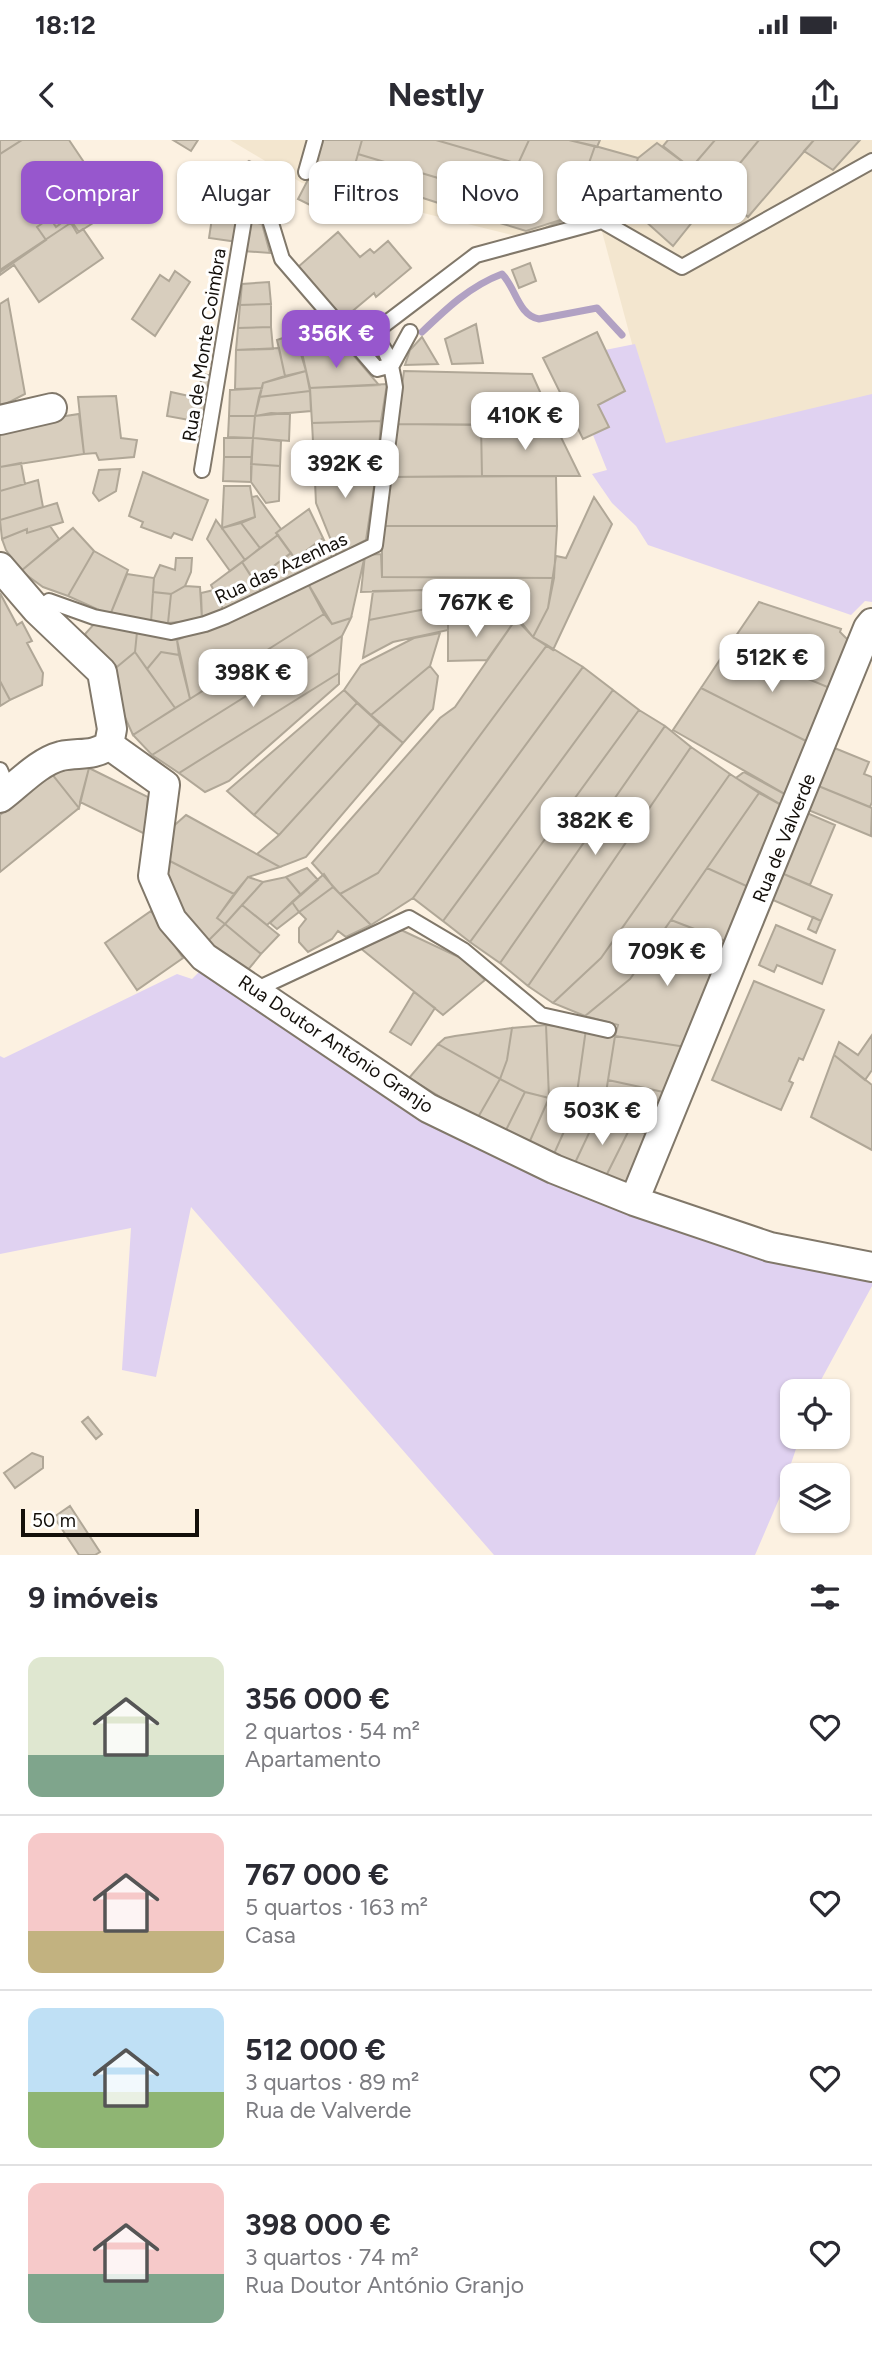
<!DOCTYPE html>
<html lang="pt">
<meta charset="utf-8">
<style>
body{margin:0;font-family:Figtree,sans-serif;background:#f7f7f7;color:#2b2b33;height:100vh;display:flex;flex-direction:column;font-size:26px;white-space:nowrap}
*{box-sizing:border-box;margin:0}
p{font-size:23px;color:#7c7c81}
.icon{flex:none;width:38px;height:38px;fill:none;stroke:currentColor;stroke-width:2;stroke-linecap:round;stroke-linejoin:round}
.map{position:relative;height:1415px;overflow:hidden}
.panel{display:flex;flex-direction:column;background:#fff;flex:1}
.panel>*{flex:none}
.hud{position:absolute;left:21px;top:21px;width:831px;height:63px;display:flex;gap:14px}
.tools{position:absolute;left:780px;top:1239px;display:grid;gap:14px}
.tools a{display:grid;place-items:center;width:70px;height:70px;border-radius:14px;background:#fff;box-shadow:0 2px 5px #0004;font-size:35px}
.scale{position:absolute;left:21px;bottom:18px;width:178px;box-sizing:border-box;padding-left:7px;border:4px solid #130f0a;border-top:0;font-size:19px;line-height:24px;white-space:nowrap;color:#130f0a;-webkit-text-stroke:5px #fff;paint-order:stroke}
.price{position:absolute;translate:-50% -60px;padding:0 16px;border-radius:14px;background:#fff;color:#222;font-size:23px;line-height:46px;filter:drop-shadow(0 2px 4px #0008)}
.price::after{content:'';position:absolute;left:50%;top:42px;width:21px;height:16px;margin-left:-10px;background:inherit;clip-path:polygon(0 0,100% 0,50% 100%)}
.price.active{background:#9757cd;color:#fff}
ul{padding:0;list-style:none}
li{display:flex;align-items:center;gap:21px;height:175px;padding:0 28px}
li+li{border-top:2px solid #e1e1e2}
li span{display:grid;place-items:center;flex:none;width:196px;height:140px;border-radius:14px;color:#555}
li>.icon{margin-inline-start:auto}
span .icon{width:84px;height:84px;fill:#fffc;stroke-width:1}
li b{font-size:30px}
h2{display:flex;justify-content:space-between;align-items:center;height:84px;padding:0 28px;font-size:30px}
.pill{padding:0 24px;border-radius:14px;background:#fff;box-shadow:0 2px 5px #0004;font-size:24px;line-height:63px}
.pill.active{background:#9757cd;color:#fff}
.status{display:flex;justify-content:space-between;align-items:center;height:49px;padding:0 35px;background:#fff;direction:ltr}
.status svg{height:19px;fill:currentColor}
header{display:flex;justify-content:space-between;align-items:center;height:91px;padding:0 28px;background:#fff;font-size:32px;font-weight:700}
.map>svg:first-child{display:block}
</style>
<div class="status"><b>18:12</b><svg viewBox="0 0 49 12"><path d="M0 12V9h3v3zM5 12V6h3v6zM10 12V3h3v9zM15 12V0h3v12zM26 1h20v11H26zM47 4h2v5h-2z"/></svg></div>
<header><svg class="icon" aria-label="back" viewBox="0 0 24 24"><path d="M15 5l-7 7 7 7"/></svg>Nestly<svg class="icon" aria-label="share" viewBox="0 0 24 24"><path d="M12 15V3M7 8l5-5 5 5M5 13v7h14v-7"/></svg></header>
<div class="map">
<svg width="872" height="1415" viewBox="0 0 872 1415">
<rect width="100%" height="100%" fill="#fcf1e1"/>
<path fill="#f3e6cf" d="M230 0H872V312L660 308 597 73 524 98 302 43Z"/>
<path fill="#e0d2f1" d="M635 204 666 303 872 254V462L865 461 851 475 648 405 636 386 612 363 592 334 607 330 593 295 609 287 598 265 625 251 605 210Z
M201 830 422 979 872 1139V1146L815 1251H793V1297H800L779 1359 755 1415H494L191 1067 156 1237 122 1230 131 1088 0 1114V916L4 918 177 834 192 839Z"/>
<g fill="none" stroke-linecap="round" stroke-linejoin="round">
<path stroke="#b1a1c3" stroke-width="7" d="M422 192C446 169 470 146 502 134 516 148 518 175 539 179L597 168 622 195"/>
</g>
<path fill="#d8cebe" stroke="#b0a797" stroke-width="2" d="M0 0H22L0 14Z
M22 0H69L108 58 96 65 104 76 79 92 72 82 0 130V14Z
M173 0H198L191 11Z
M321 0H362L352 35 313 26Z
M362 0H436L518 24 508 59 358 14Z
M436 0H529L518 24Z
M529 0H569L595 6 570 77 526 91 500 83 518 24Z
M569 0H600L597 7Z
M668 0H715L691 28 663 6Z
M715 0H759L717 51 691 28Z
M759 0H814L748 77 717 51Z
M814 0H860L833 30 804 11Z
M657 3 691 28 644 80 625 63 638 18Z
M595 6 638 18 625 63 570 77Z
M358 14 508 59 500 83 352 35Z
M249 21 268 30 261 45 250 41 248 46 235 44 237 29Z
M314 28 332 38 316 68 298 59Z
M691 28 717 51 673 106 644 80Z
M237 29 235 44 248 46 242 70 219 66 222 44 229 43 226 33Z
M214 65 242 70 238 102 209 98Z
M50 78 56 87 68 78 77 93 83 89 103 118 39 162 14 125 0 135V132L46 100 37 87Z
M568 78 575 93 544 105 538 91Z
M248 81 262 84 270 113 243 111Z
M338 92 360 117 370 109 374 113 388 101 411 128 376 157 374 153 343 179 298 127Z
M530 123 536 141 519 148 512 130Z
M175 131 190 142 155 196 132 179 160 135 169 141Z
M269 142 271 164 240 165 242 144Z
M8 159 25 254 0 267V164Z
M271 164V187L238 188 240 165Z
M323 182 348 209 302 213 295 194Z
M476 184 483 223 452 224 445 199Z
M271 187 273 209 236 210 238 188Z
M597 192 625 251 598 265 609 287 583 299 543 218Z
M295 194 306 231 285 236 277 200Z
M422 197 438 224 405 225 410 210Z
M279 208 285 236 263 243 262 248 235 249 236 210Z
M348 209 379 245 310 248 302 213Z
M306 231 310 251 259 257 263 243Z
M404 231 532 234 555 285 397 284Z
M202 234 214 236 206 283 167 276 171 252 198 258Z
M387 244 381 281 312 283 310 248Z
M262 248 255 276H229L230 250Z
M310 251 311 271 255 276 259 257Z
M116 256 121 298 137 300 134 317 99 320 96 313 84 314 78 257Z
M271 273 290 274 289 301 253 298 255 276Z
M79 274 84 314 0 327V286Z
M229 276H255L253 298 228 297Z
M381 281 378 321 314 320 312 283Z
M397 284 481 285 482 336 389 337Z
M481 285H555L580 336H482Z
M224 298H253L252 317H224Z
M253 298 281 301 280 326 251 324Z
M224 317H252L251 342 223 341Z
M314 320 378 321 366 400 337 415 316 363Z
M21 323 25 344 0 351V327Z
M251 324 280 326 279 361 266 363 251 342Z
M120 329 116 351 99 361 93 353 99 330Z
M143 332 208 360 192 400 174 393 171 398 141 387 143 382 129 376Z
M556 336 557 386H382L389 337Z
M38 340 43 367 0 380V351Z
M224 346H250L255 377 222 388Z
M257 356 281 389 276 393 278 395 260 408 241 383 255 377 252 357Z
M594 357 612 384 553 510 533 497 548 468 556 416 566 418Z
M57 363 63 382 27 393V389L2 399 0 380Z
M309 369 323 398 295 419 276 393Z
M216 380 245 420 230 431 207 399Z
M241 383 260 408 245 420 222 388Z
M50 386 59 399 21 431 6 410 2 399 27 389V393Z
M382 386H557L554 438 382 437Z
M73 388 94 411 68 456 43 447 21 431Z
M278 395 291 413 254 441 242 422Z
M323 398 332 417 263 454 254 441 291 413 295 419Z
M94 411 128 430 110 475 68 456Z
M381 414 382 437 554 438 548 468 533 497 521 482H448L425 450 361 452 365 415Z
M365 415 351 478 332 484 307 442Z
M176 418H192L191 432 185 446 171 454 153 452 154 438 160 425 175 430Z
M242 422 263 454 225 473 211 445Z
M127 434 154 438 151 482 110 475Z
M307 442 324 474 190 559 177 500Z
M185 446 200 447 202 480 168 483 171 454Z
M214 450 225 473 202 480 201 453Z
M425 450 436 467 369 480 373 451Z
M153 452 171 454 168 483 151 482Z
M0 453 17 485 22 482 32 501 27 503 43 533 42 545 10 560 0 541Z
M759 462 841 489 840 492 855 507 837 551 729 506Z
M436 467 448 482V490L393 502 363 518 369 480Z
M324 474 332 484 351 478 342 496 152 615 133 595Z
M516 479 533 497 547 505 378 733 340 754 312 723 440 578 455 567Z
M516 479 487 520 448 521V482Z
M95 483 137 492 135 512 112 531 85 494Z
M137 492 177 500 179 515 161 512 147 529 135 512Z
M440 493 430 526 371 575 344 550 361 525 414 498Z
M342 496 339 533 179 633 152 615Z
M547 505 583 527 413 758 371 785 340 754 378 733Z
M729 506 837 551 814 605 701 548Z
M135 512 175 568 133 595 123 573 112 531Z
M161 512 179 515 190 559 175 568 147 529Z
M430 526 438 536 433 569 403 603 371 575Z
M583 527 613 550 443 781 413 758Z
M339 533V544L229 641 205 652 179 633Z
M0 541 10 560 0 566Z
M701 548 814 605 792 658 673 590Z
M344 550 357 563 254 675 227 651Z
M613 550 639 570 470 802 443 781Z
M357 563 380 584 279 695 254 675Z
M639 570 665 586 500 823 470 802Z
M380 584 403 603 306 717 280 727 257 714 279 695Z
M665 586 691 607 528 846 500 823Z
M691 607 730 634 601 818 553 863 528 846Z
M832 607 869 622 864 634 872 637V662L870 667 811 643Z
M78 624 89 628 79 668 52 634 68 626Z
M89 628 148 657 145 694 80 662Z
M744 632 792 658 785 667 736 638Z
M52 634 79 668 0 732V675Z
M730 634 759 653 630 839 585 876 553 863 601 818Z
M811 643 872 668 871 696 801 667Z
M759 653 785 667 753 749 707 728Z
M800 670 835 685 810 745 774 730Z
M186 675 280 727 248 737 234 754 166 719 168 691Z
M166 719 234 754 217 778 225 784 206 803 175 763 163 734Z
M307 728 318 740 301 755 286 737Z
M707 728 753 749 731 803 671 780Z
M777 731 832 755 821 781 766 757Z
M324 734 333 747 299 772 292 762Z
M248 737 263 742 225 784 217 778Z
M286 737 301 755 267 785 242 765 263 742Z
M333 747 371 785 346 797 338 791 332 799 308 812 299 802V788L306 779 299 772Z
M292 762 299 772 277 789 270 783Z
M242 765 279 795 261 814 225 784Z
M151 771 183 818 137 850 105 803Z
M813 777 821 781 816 793 808 789Z
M671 780 731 803 686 907 615 896 618 885 585 876 630 839Z
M225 784 261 814 247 831 206 803Z
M776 785 835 810 822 844 777 825 774 832 759 825Z
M399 789 463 819 485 840 443 875 359 807Z
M754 841 824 870 803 920 799 918 789 941 793 943 781 970 712 940Z
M414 852 435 868 411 905 390 892Z
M546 885 586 889 575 967 549 958Z
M546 885 549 958 525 952 500 939 507 920 512 888Z
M512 888 507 920 500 939 438 904 445 898 455 896Z
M586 889 615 896 602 978 575 967Z
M872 895V930L865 940 834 915 839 902 858 915Z
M615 896 686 907 668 953 608 940Z
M438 904 500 939 477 979 409 938Z
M834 915 872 945V1010L811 977Z
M500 939 525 952 505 992 477 979Z
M608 940 668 953 650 995 602 978Z
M525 952 549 958 529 1003 505 992Z
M549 958 575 967 553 1016 529 1003Z
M575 967 597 976 574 1025 553 1016Z
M597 976 630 988 605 1038 574 1025Z
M630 988 650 995 627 1045 605 1038Z
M88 1277 102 1294 96 1299 82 1282Z
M32 1313 43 1317V1328L15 1348 4 1333Z
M70 1366 100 1412 95 1415H79L54 1377Z"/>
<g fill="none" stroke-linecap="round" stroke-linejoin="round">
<g stroke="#81786a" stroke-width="18">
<path id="service" d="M306 32 315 0
M392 225 410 192
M202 330 246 68 267 70 282 119 377 229 392 225
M37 470 49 461 94 477 171 492 205 484 226 476 375 405 395 247C391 222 389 212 372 194L476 115 602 81 682 127 872 21
M0 630 9 651
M255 850 409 778 463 810 541 875 608 890"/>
</g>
<g stroke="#81786a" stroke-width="32">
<path id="minor" d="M0 280 52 268
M0 427 37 470 102 532 112 589 109 605
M109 605 165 645 153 736 172 780 204 817 428 968 554 1029 634 1061 770 1107 872 1127
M0 658C18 645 38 622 61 616 79 612 93 617 109 605
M634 1061 868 488 872 483"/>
</g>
<use href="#service" stroke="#fff" stroke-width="14"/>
<use href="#minor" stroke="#fff" stroke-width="28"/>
</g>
<g text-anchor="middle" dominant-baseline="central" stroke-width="6" stroke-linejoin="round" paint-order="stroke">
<g font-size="19" fill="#130f0a" stroke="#fff">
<text transform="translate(204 205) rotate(-81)">Rua de Monte Coimbra</text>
<text transform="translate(281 428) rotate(-25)">Rua das Azenhas</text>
<text transform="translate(784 698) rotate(-68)">Rua de Valverde</text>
<text transform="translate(336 904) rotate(34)">Rua Doutor António Granjo</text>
</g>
</g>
</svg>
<div class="tools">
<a><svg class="icon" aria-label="locate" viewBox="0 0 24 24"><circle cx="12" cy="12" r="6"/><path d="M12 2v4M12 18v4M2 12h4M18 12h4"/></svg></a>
<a><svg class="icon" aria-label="layers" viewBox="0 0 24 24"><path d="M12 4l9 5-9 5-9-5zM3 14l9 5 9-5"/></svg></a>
</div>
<div class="scale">50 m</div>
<b class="price active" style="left:336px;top:230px">356K €</b>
<b class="price" style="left:525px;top:312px">410K €</b>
<b class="price" style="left:345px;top:360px">392K €</b>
<b class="price" style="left:476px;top:499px">767K €</b>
<b class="price" style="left:772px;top:554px">512K €</b>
<b class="price" style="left:253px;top:569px">398K €</b>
<b class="price" style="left:595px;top:717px">382K €</b>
<b class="price" style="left:667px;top:848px">709K €</b>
<b class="price" style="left:602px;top:1007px">503K €</b>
<div class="hud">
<a class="pill active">Comprar</a>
<a class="pill">Alugar</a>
<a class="pill">Filtros</a>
<a class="pill">Novo</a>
<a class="pill">Apartamento</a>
</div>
</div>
<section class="panel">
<h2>9 imóveis<svg class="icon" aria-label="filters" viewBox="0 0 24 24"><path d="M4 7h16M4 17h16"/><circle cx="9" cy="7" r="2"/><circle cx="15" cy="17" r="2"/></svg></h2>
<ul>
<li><span style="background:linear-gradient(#dfe7d0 70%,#7fa58c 0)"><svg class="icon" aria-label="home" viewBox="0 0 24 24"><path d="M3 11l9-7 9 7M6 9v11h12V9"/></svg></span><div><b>356 000 €</b><p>2 quartos · 54 m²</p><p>Apartamento</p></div><svg class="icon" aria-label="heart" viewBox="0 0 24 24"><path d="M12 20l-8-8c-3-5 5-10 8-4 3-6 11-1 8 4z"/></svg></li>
<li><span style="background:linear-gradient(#f6c9c9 70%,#c2b280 0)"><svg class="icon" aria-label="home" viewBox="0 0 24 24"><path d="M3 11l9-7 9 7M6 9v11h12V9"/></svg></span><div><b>767 000 €</b><p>5 quartos · 163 m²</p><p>Casa</p></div><svg class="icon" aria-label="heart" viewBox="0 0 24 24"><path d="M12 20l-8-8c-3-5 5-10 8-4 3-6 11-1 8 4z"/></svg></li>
<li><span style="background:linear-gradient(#bfe0f5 60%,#8fb573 0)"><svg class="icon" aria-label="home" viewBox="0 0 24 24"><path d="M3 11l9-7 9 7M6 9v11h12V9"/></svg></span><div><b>512 000 €</b><p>3 quartos · 89 m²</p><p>Rua de Valverde</p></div><svg class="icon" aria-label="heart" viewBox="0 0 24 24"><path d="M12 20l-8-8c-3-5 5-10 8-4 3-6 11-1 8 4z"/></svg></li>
<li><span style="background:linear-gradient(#f6c9c9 65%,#7fa58c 0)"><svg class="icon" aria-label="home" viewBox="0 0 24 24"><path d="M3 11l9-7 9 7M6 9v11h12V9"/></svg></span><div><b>398 000 €</b><p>3 quartos · 74 m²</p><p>Rua Doutor António Granjo</p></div><svg class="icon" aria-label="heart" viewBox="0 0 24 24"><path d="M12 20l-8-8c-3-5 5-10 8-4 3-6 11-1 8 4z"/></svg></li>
</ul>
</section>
